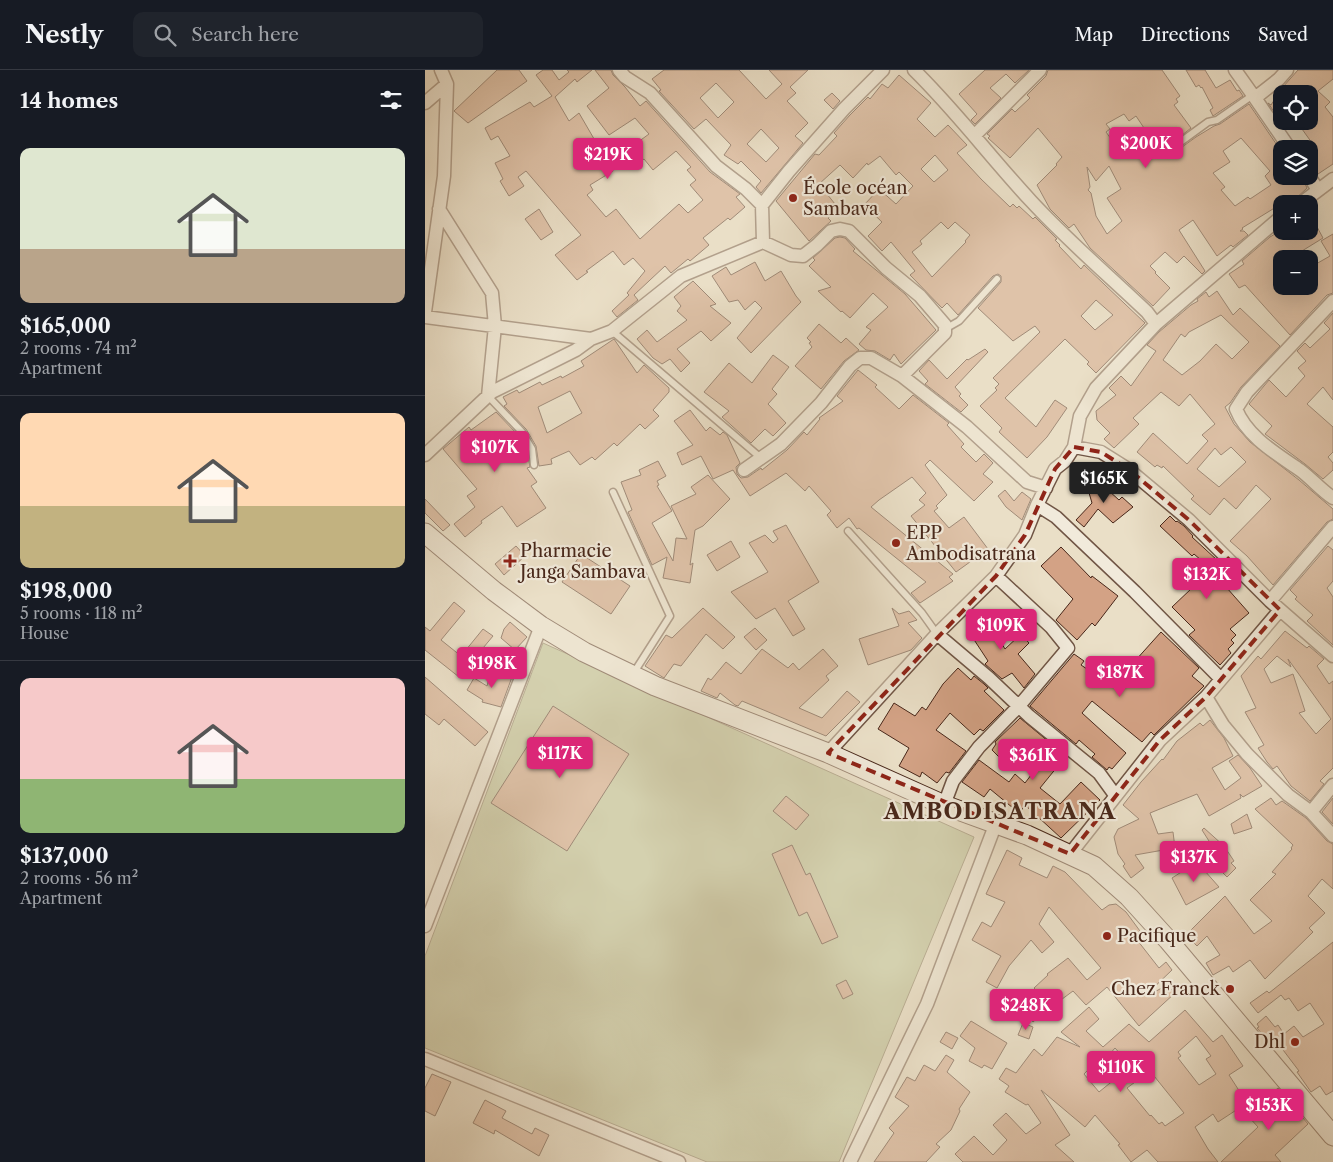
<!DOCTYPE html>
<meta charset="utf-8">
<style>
body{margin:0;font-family:"Libre Caslon Text",serif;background:#20242c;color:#f1f3f6;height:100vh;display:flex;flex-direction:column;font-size:19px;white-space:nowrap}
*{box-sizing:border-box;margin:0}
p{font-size:16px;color:#9ea1a6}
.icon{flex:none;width:28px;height:28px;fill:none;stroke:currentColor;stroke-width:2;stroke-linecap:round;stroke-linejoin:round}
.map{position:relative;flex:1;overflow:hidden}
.side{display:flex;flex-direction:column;background:#171b24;width:425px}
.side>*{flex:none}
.fabs{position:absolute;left:848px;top:15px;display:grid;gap:10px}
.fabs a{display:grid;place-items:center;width:45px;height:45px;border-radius:10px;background:#171b24;box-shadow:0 5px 20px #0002;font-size:25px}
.price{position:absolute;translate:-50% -42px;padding:0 11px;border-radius:5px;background:#db2777;color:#fff;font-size:16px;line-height:32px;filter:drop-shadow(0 1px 2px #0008)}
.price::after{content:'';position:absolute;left:50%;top:30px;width:15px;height:11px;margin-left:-8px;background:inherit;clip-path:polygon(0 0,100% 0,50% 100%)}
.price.selected{background:#222;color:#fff}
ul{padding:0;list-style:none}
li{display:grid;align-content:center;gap:10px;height:265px;padding:0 20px}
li+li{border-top:1px solid #363941}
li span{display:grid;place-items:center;height:155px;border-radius:10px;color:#555}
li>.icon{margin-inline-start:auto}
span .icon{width:90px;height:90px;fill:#fffc;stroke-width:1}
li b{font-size:21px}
h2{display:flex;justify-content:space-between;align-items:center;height:60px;padding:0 20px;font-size:21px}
header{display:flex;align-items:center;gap:30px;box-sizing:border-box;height:70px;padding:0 25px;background:#171b24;border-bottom:1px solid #363941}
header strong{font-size:24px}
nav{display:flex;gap:28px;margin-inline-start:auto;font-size:18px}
.search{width:350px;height:45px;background:#20242c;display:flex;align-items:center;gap:12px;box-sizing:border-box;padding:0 18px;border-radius:10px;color:#9ea1a6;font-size:19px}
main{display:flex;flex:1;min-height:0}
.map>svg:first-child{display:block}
</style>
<header>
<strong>Nestly</strong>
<div class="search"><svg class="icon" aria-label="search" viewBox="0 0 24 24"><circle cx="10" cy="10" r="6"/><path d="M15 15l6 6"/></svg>Search here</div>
<nav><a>Map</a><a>Directions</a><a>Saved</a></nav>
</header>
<main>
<section class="side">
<h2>14 homes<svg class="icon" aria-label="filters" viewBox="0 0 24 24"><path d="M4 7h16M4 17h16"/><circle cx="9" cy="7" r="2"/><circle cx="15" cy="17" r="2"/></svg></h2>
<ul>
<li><span style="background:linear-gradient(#dfe7d0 65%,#b9a48a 0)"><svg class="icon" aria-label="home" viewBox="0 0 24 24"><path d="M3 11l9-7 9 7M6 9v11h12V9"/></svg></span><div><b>$165,000</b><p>2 rooms · 74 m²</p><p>Apartment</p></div></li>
<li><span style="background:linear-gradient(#ffd9b3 60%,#c2b280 0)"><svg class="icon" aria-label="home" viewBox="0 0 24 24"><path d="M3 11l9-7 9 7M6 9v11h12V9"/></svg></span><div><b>$198,000</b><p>5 rooms · 118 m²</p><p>House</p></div></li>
<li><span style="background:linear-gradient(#f6c9c9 65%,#8fb573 0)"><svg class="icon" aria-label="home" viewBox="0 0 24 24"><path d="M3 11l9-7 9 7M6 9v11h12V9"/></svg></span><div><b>$137,000</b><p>2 rooms · 56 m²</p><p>Apartment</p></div></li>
</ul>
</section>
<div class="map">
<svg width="908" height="1092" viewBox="0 0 908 1092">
<rect width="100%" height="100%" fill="#eadfc7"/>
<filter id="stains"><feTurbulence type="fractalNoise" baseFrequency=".004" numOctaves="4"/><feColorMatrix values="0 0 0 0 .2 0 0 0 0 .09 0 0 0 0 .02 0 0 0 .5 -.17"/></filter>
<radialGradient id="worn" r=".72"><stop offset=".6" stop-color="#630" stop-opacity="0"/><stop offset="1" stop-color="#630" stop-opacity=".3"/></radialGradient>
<path fill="#bac193" stroke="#817456" d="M118 573 549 767 414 1092H282L0 978V886Z"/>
<path fill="#d3a285" stroke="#48271a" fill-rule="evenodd" d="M72 0H94L102 11 43 53 29 41Z
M118 0H127L134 10 144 2 142 0H167L152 12 150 9 130 27 144 51 154 43 172 74 168 77 180 93 183 92 188 101 165 115 168 120 162 125 181 147 191 139 215 169 254 134 263 143 278 130 265 115 271 110 262 100 266 97 251 81 228 100 219 89 208 97 198 83 224 64 210 48 184 65 162 36 184 18 170 0H186L188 5 200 17 215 36 221 31 285 102 315 124 311 127 320 137 305 150 303 148 278 168 284 175 265 191 263 189 246 203 240 196 209 225 213 230 192 247 187 241 204 225 202 223 220 201 208 188 199 195 188 181 161 201 163 202 152 210 130 185 156 165 101 101 93 107 99 116 84 126 75 111 78 109 70 93 85 86 73 66 66 70 60 58 105 32 109 37 127 26 111 5Z
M239 0H314L341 29 357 14 344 0H383L365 17 371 23 362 31 383 53 370 66 378 73 336 123 331 117 336 111 316 91 313 94 299 85 306 75 281 49 269 59 234 21 236 20 227 9ZM291 13 309 32 293 48 275 28ZM336 59 354 78 341 92 322 74Z
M560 0H604L590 13 581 4 565 18 576 28 550 54 546 50 552 44 534 24Z
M623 0H737L755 26 751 29 753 32 749 35 766 58 746 74 745 77 748 81 753 80 771 67 789 56 795 54 824 34 856 81V106H876L882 118 867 132 856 134 817 158 818 159 815 161H819L823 165 808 177 806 175 792 186 768 150 754 160 780 201 777 204 759 186 752 193 740 182 725 196 731 202 730 203 745 218 728 236 665 178 649 154 644 158 625 139 612 115 632 95 631 94 637 87 613 58 585 88 563 68 565 66 562 64 587 39 590 42 605 28 602 25 621 6ZM699 44 704 51 711 46 725 67 708 78 702 70 692 77 681 62 685 59 681 54ZM816 68 845 101 840 106 846 115 825 129 823 127 810 136 796 120 800 117 788 103 805 92 798 81ZM684 96 696 119 682 128 697 151 682 164 671 146 666 123 663 120 665 117 662 97 671 111Z
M761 0H780L791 18 805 10 812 21 814 20 818 26 788 46 785 40 788 38 777 17 776 18 774 15 771 17Z
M873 0H908V9L893 21 905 32 900 37 908 47V94L893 104 884 96 889 93 886 88 891 85 889 82 892 80 877 59 890 49 884 42V24H856V51H864L859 56 843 33 846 35 857 18Z
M474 5 506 33 492 49 510 67 523 55 542 75 532 83 556 109 585 137 588 134 592 138 594 136 608 149 610 147 632 169 630 170 635 175 634 176 656 199 659 195 720 253 671 303 662 294 664 292 640 269 580 328 611 357 630 330 642 338 622 367 602 388 574 362 577 358 555 336 572 320 570 318 574 314 568 308 615 262 610 256 588 271 553 238 576 212V206L573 204 568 206 533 245 522 233 517 238 485 205 490 201 466 172 457 181 443 166 457 152 439 135 454 119 471 134 488 116 474 102 471 105 455 86 443 95 442 93 428 108 415 95 394 114 414 139 403 148 406 151 384 171 351 131 390 84 394 85 412 66 409 63 425 45 443 27 445 29 457 14 463 18ZM510 85 523 100 509 112 496 99ZM516 152 523 159 530 152 545 165 540 171 541 172 507 207 487 182 497 174 495 171ZM671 230 688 245 670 260 656 246Z
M407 23 415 31 408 39 399 30Z
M114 139 128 162 116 170 100 149Z
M884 142 898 168 864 189H856V216H884V198L905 186 896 171 908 164V223L902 225 865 265 820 215 814 218 804 204 819 194 817 191 845 167 855 161H884Z
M415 167 420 168 430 179 428 181 480 224 511 260 476 294 469 284 465 290 450 281 441 280 434 274 446 260 441 257 463 237 448 223 425 248 417 241 416 242 393 221 406 217 384 196 390 190 388 188 410 168Z
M330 192 340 211 356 201 371 226 376 232 326 283 312 268 337 238 330 231 320 240 313 230 304 232 287 206 301 197 306 205Z
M268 211 291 234 285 236 306 253 286 271 276 261 252 279 265 293 256 302 245 289 237 294 228 288 212 269 222 260 232 272 262 250 252 241 256 236 249 227Z
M792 221 808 245 815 238 855 276 816 317 805 333 800 337 809 354 825 372 874 410 908 439V449L902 452 848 515 822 486 805 471 846 429 831 415 811 439 799 428 785 445 766 429 769 426 738 396 737 398 732 395 730 397 712 382 728 363 762 394 783 371 777 365 790 354 765 324 754 336 736 322 708 348 714 354 689 378 679 369 685 363 672 350 671 341 691 325 684 318 696 306 706 316 731 281 722 275 734 262 766 235 773 231 772 229 781 222 784 227ZM796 245 824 272 807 289 791 274 775 291 757 305 738 290 756 264 760 267 764 262ZM806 377 821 392 794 417 772 399 790 378 796 385Z
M908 243V330L898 317 882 334 908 357V382L903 387 908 393V400L898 409 880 394 840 364 847 356 824 334 844 310 861 327 880 306 873 298 881 291 872 281 880 273 885 278 905 259 899 253Z
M394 254 416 273 421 268 434 280 419 291 396 319 370 296 387 277 384 273 386 272 382 268Z
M189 269 212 303 219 295 244 318V322L228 340 234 346 220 359 215 354 192 376 189 373 170 390 167 387 155 395 144 381 126 389 127 394 114 396 111 376 101 359 79 336 82 334 78 327 92 320 94 323 115 312 117 315 136 306 137 308 159 296 156 291ZM145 321 157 343 122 363 113 337Z
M560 279 563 282 530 317 536 324 534 326 543 335 536 342 500 314 503 311 494 301 504 290 522 309 542 289 543 290Z
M348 285 364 297 347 319 352 324 343 334 361 353 348 366 340 359 326 373 297 347 304 341 279 322 304 293 327 313Z
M433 300 452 315 450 317 474 339 488 325 524 353 522 355 539 374 536 377 551 392 559 384 568 393 558 404 568 412 549 431 505 390 500 395 522 425 511 436 513 438 509 441 524 458 539 447 563 479 531 502 486 446 500 435 494 430 501 423 487 407 454 430 446 437 528 504 524 507 528 511 495 533 486 523 501 512 434 458 432 459 424 448 412 458 402 445 406 441 384 416 380 421 361 403 325 426 308 400 288 409 276 386 257 395 252 383 268 375 249 351 265 340 281 361 285 357 295 365 298 362 302 365 315 393 311 397 312 404 316 408 323 407 336 398 337 400 362 380 379 362 382 365 395 349 394 348 418 331 412 326Z
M71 342 93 365 102 381 105 397 102 398 112 412 106 416 121 438 92 457 77 436 56 451 57 453 40 467 29 454 50 437 42 426 52 419 18 379 44 357 46 360Z
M233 391 241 406 232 411 234 415 232 416 247 441 227 453 248 491 251 468 262 469 246 436 271 424 266 417 283 405 305 429 278 456 270 460 265 495 268 493 265 513 238 508 242 487 227 495 203 442 207 440 196 412 216 405 214 400Z
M668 410 673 411 694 430 697 427 708 437 688 453 673 439 659 457 651 450 667 433 662 416Z
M580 420 589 431 597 422 606 429 597 450 581 437 573 426Z
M0 429 25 455 18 461 0 443Z
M745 446 751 452 752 451 759 456 768 466 767 467 792 490 790 492 801 503 794 509 824 543 805 559 811 565 806 570 809 573 803 579 806 583 795 595 764 565 770 560 747 537 767 518 766 517 784 497 769 484 767 486 735 456Z
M361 455 394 512 363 531 380 559 368 566 350 538 331 549 306 522 343 502 324 473 340 465 348 473 353 469 348 461Z
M306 471 315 487 292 501 282 485Z
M91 476 100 486 79 505 70 494Z
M903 476 908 480V511L902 518 908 527V575L882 551 888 545 870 529 872 527 865 520Z
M636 477 666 508 667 506 693 526 670 556 667 553 652 570 631 550 648 529 616 496Z
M156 484 205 516 186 544 137 512Z
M29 532 40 541 16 570 36 586 58 559 68 566 34 607 0 580V557L5 561Z
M278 538 310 567 298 579 281 564 256 596 249 594 239 608 220 596 241 565 247 568Z
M467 538 474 544 484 541 492 550 483 553 497 568 486 580 443 595 434 569 474 556Z
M556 540 564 546 562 549 580 579 596 564 604 573 593 584 610 604 599 618 587 603 577 609 560 594 563 591 542 559Z
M85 552 102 567 90 580 76 568 79 559Z
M330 558 342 570 331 580 319 567Z
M860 561 882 578 884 576 899 589 892 596 904 614 908 611V698L895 711 899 714 885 731 866 716 852 696 848 699 842 692 833 678 839 675 820 642 831 638 816 606 833 586 836 589ZM852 586 866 597 863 589 906 649 891 664 874 643 880 641 868 604 846 613 839 599Z
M736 562 774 598 767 606 779 616 729 665 726 662 717 672 667 631 657 643 701 683 687 699 684 697 682 700 667 687 670 684 654 670 651 674 605 636 649 584 659 591 656 595 677 609 683 603 692 611Z
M337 579 363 598 368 593 374 600 398 579 413 596 401 606 404 610 374 638 397 648 422 621 435 632 401 666 317 631 313 636 310 635 295 623 292 628 276 621 283 608 286 610 301 592 316 604Z
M533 598 546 610 549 606 559 614 563 618 559 621 579 640 558 661 555 659 549 665 525 643 511 660 541 681 524 703 521 702 512 713 497 702 495 707 474 696 484 678 453 659 469 633 490 646 497 637 501 640 518 614Z
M66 601 87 607 76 637 57 632 58 630 42 620 49 608 62 616Z
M0 607 63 662 50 676 19 649 14 655 0 644Z
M128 636 204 684 142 781 66 733Z
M595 648 641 686 615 718 635 734 656 712 675 730 636 768 600 735 596 741 589 736 588 738 565 719 559 727 537 712 554 690 584 712 590 704 600 713 616 692 592 673 578 691 567 680 571 674 570 672Z
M785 650 799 668 808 686 787 698 800 720 816 708 804 691 813 685 825 698 837 716 818 727 815 724 816 728 784 746 772 724 725 743 733 764 748 762 750 778 710 785 719 798 706 808 698 796 700 794 693 784 689 767 693 759 714 749 698 735 716 712 737 689 738 690 752 671 775 653 778 656Z
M361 726 384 745 371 760 348 741Z
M846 728 851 735 857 731 881 748 902 771 908 774V819L897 809 883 826 900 843 884 858 888 862 840 909 825 890 808 902 804 896 788 905 781 893 795 885 782 866 772 876 761 865 800 826 829 864 847 851 825 830 851 804 847 802 867 779 866 778 868 775 830 739Z
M908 728V754L897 742Z
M822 744 827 758 809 764 806 754Z
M779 758 799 776 809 791 806 793 811 798 802 807 791 796 796 790 777 760Z
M367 775 381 805 385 803 413 867 397 874 382 842 374 846 347 784Z
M582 780 597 788 594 795 622 808 628 796 640 802 677 840 684 835 691 834 701 842 715 861 709 866 734 898 741 892 747 900 724 922 726 924 742 915 750 923 714 956 682 917 661 935 648 921 625 938 627 940 620 948 616 945 608 952 605 948 621 930 609 918 623 905 622 904 643 888 662 910 676 898 624 837 614 854 629 872 617 883 606 870 584 896 572 918 561 912 576 886 547 870 557 852 566 857 580 832 561 824Z
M772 792 794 817 761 835 747 808Z
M908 872V1021L901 1025 895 1016 886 1022 872 1002 874 1001 849 968 844 972 832 958 834 957 832 954 841 946 850 957 853 955 859 964 869 956 878 967 899 954 885 933 873 941 864 928 860 930 856 925 833 943 825 933 842 921 844 923Z
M421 910 428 924 418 929 411 915Z
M664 937 674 949 661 961 678 977 704 954 724 972 760 940 788 972 797 965 818 996 804 1005 822 1033 793 1052 788 1044 770 1057 783 1079 793 1092H733L722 1080 706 1092 693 1075 695 1074 670 1045 660 1057 616 1020 645 1065 630 1075 649 1092H538L530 1084 549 1066 568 1085 582 1070 568 1055 581 1043 601 1064 616 1053 603 1034 601 1035 580 1022 584 1016 574 1009 581 998 591 1003 609 979 617 986 632 967 655 977 636 962ZM771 966 786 986 781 989 791 1004 774 1015 753 988 756 986 753 982ZM690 978 706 996 674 1022 659 1004 674 989 678 992ZM725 1001 759 1043 740 1056 737 1052 734 1054 726 1045 725 1046 702 1018Z
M546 951 582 973 567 999 559 995 557 998 544 991 550 978 535 966Z
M598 953 608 957 604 969 593 965Z
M521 962 533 968 527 979 515 972Z
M521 985 529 990 522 1002 545 1022 534 1039 535 1041 526 1060 511 1074 515 1077 501 1092H449L469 1063 464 1058 484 1036 470 1027 482 1007 490 1011 499 995 510 1001Z
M7 1004 26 1012 10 1046 0 1041V1018Z
M853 1018 883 1054 850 1085 856 1092H796L833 1057 822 1045Z
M60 1030 81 1041 77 1048 107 1064 110 1058 124 1065 114 1086 70 1060 69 1064 48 1053Z"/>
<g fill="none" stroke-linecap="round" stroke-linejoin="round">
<g stroke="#705545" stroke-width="9">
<path id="service" d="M750 76 783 52 792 50 828 25
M520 259 534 251 572 209
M187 261 336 388
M63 326 97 362 107 379 109 395
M188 422 245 546 208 604
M423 461 497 543 512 564"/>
</g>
<g stroke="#705545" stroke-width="15">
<path id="minor" d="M194 0 200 7 225 23 291 96 321 119 337 135
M489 0C531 41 566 88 606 131 642 170 683 205 722 242L731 254
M810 0 830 28 854 9 862 0
M830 28 865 79
M0 33 22 14
M550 65 615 0
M884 106 893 120
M875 134 908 109
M14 139 67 223 70 256 63 326
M338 172 366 185 378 186 392 175 406 161 415 159 424 161 461 198 495 226 520 255V263L477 306
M908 231 822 322 811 339C822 367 852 384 875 400 887 409 896 420 908 428
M0 242 19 106 22 14 16 0
M0 247 166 269
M649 377 676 382 703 399 764 450 845 531 908 586
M0 385 67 322 151 280 166 269 187 261 256 206 338 172 337 135 364 101 419 39 458 0
M319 400 356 374 396 333 425 296 435 288H446L477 306 542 357 602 412 621 418
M612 435 631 447 710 522 796 609
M845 531 908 457
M512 564 564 608 604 646 674 703 690 725
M781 627 798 655 822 684 863 725 886 742 908 766
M403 683 512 564 571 506 600 465 612 435 630 399 640 391 649 377 655 346 671 318 731 254 856 147
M519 735 528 711 554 677 594 636 643 578 626 557 571 506
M886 742 908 715
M645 784 735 670 781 627 855 540
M0 856 116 556
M0 989 254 1092
M425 1092 502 934 571 753"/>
</g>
<g stroke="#48271a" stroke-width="21">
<path id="secondary" d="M0 463 69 521 116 556 159 582 230 616 403 683 519 735 602 765 669 796 704 827 743 870 908 1066"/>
</g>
<use href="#service" stroke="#f1eadb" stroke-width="6"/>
<use href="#minor" stroke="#f1eadb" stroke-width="12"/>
<use href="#secondary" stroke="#f1eadb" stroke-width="19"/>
</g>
<path d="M0 0H908V1092H0ZM649 377 676 382 703 399 764 450 855 540 781 627 735 670 645 784 403 683 571 506 600 465 630 399Z" fill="#eadfc7" fill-opacity=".55" fill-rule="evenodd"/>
<path fill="none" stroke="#8f2418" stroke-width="4" stroke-dasharray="10 6" stroke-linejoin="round" d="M649 377 676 382 703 399 764 450 855 540 781 627 735 670 645 784 403 683 571 506 600 465 630 399Z"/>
<g fill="#8f2418" stroke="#f1eadb" stroke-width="2">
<circle cx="368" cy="128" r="5"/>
<circle cx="471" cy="473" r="5"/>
<path d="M82.5 483.5h5v5h5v5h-5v5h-5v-5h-5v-5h5z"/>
<circle cx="682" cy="866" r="5"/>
<circle cx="805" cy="919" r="5"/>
<circle cx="870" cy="972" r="5"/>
</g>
<g text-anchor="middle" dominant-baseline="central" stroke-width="4.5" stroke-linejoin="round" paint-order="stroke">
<g font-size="18" fill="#48271a" stroke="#f1eadb" text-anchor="start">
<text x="378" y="118">École océan<tspan x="378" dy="21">Sambava</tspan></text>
<text x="481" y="463">EPP<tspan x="481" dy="21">Ambodisatrana</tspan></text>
<text x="95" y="481">Pharmacie<tspan x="95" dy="21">Janga Sambava</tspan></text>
<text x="692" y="866">Pacifique</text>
<text x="795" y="919" text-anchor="end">Chez Franck</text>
<text x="860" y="972" text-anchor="end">Dhl</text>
</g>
<g font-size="22" font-weight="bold" letter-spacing="1" fill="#48271a" stroke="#f1eadb">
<text x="575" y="741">AMBODISATRANA</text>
</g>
</g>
<rect width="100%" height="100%" filter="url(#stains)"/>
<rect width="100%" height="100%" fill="url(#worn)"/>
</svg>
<div class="fabs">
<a><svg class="icon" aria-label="locate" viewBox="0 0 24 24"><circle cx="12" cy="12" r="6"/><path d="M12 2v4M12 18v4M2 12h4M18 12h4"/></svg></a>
<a><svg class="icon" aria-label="layers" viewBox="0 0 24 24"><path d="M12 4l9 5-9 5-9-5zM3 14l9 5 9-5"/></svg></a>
<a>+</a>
<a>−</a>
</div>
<b class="price" style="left:721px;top:99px">$200K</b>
<b class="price" style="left:183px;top:110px">$219K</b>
<b class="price" style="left:70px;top:403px">$107K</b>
<b class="price selected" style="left:679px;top:434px">$165K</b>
<b class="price" style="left:782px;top:530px">$132K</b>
<b class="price" style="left:576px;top:581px">$109K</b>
<b class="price" style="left:67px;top:619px">$198K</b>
<b class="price" style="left:695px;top:628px">$187K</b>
<b class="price" style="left:135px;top:709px">$117K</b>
<b class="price" style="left:608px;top:711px">$361K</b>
<b class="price" style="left:769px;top:813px">$137K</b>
<b class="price" style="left:601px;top:961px">$248K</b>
<b class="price" style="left:696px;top:1023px">$110K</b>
<b class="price" style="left:844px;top:1061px">$153K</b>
</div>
</main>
